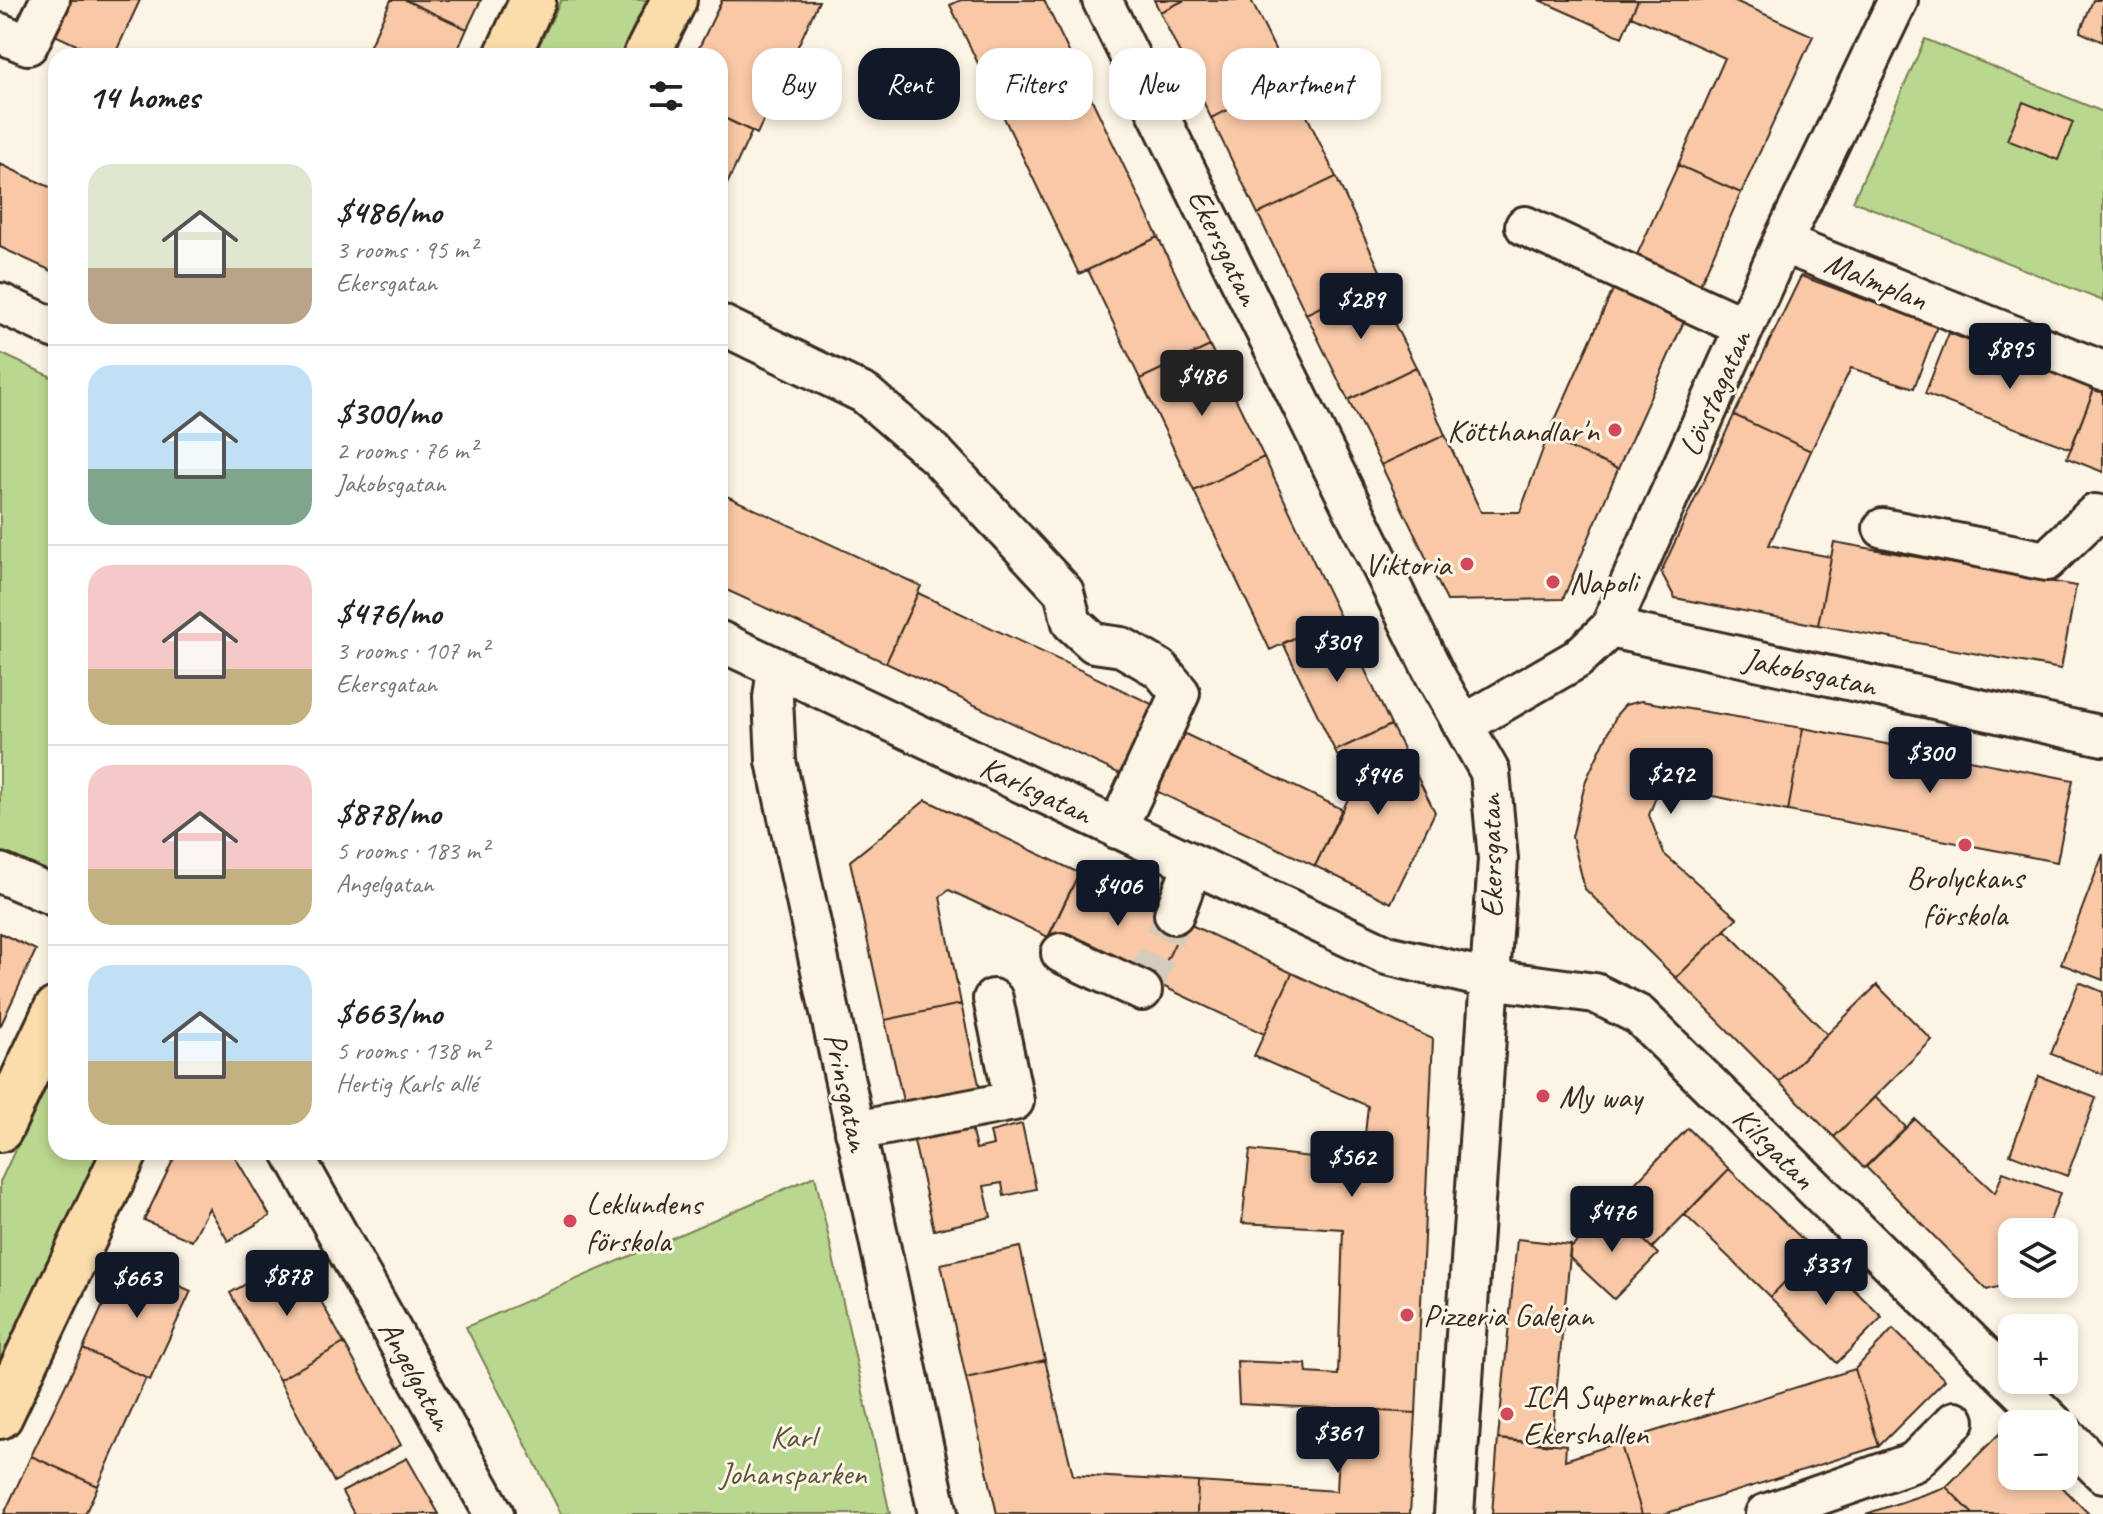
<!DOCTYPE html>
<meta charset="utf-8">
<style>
body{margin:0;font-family:Caveat,sans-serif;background:#f6f6f6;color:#222;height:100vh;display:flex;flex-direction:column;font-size:30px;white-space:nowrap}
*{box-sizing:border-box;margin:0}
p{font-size:26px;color:#767676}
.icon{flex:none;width:44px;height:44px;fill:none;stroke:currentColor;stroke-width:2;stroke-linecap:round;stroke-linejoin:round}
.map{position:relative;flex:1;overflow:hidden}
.sheet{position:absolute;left:48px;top:48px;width:680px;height:1112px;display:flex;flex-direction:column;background:#fff;border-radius:24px;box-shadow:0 4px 12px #0003}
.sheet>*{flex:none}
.guide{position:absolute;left:752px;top:48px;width:760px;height:72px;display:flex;gap:16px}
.fabs{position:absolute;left:1998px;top:1218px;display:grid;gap:16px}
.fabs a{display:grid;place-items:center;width:80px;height:80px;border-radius:16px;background:#fff;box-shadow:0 4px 12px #0003;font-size:40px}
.price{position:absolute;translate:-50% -68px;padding:0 18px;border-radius:8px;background:#111827;color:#fff;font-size:26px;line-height:52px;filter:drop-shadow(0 2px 4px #0008)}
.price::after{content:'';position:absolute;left:50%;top:48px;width:24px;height:18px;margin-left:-12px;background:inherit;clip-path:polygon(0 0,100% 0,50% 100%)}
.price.on{background:#222;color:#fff}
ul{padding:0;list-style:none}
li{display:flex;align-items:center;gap:24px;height:200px;padding:0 40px}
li+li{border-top:2px solid #e0e0e0}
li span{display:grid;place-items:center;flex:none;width:224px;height:160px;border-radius:24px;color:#555}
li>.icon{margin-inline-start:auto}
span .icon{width:96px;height:96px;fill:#fffc;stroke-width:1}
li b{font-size:34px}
h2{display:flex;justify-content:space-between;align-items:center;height:96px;padding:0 40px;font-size:34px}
.pill{padding:0 28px;border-radius:24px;background:#fff;box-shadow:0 4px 12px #0003;font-size:28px;line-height:72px}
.pill.on{background:#111827;color:#fff}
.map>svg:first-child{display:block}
</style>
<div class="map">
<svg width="2103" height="1514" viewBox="0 0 2103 1514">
<rect width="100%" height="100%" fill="#fcf5e5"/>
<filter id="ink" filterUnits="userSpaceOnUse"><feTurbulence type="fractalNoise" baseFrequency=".0125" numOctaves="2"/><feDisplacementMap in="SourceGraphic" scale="16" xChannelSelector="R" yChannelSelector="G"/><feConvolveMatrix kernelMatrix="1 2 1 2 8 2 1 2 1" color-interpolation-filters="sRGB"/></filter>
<g filter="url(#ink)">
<path fill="#bad78f" stroke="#7a8056" stroke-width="2" d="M561 0H653L626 56H534Z
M1925 39 2103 112V301L1853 201Z
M0 353 56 379V882L0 855Z
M56 1063V1152H100L0 1366V1182Z
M815 1176 890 1514H561L466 1327Z"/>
<path fill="#f8c8a7" stroke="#3b2a1e" stroke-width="2" d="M56 0H140L114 56H100L42 29Z
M391 0H405L467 29 455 56H365Z
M405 0H481L467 29Z
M722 0 819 1 757 134 720 116V56H695Z
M961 0H1044L1158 237 1079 274 950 5Z
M1154 0H1185L1160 12Z
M1185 0H1251L1290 80 1211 118 1160 12Z
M1539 0H1638L1622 37Z
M1638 0H1733L1813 36 1741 193 1678 165 1725 58 1631 16Z
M2093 0H2103V42L2080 32Z
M1290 80 1336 177 1258 214 1211 118Z
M2023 102 2073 122 2058 160 2007 140Z
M720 116 752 131 720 199Z
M0 164 56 190V273L0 247Z
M1678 165 1741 193 1695 296 1631 268Z
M1336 177 1383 277 1306 314 1258 214Z
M1158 237 1210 346 1140 379 1088 270Z
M1619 276 1690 308 1618 469 1547 438Z
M1801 276 1937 326 1914 388 1851 368 1811 451 1734 415Z
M1373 281 1416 367 1348 400 1306 314Z
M1949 333 2094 389 2071 449 1925 394Z
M1210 346 1264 457 1194 491 1140 379Z
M1416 367 1445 435 1381 465 1348 400Z
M2094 389 2103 392V472L2067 458Z
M1734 415 1811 451 1769 545 1831 557 1818 625 1675 598 1661 572Z
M1445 435 1481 512H1520L1547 438 1618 469 1563 599 1447 601 1381 465Z
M1264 457 1340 617 1270 650 1194 491Z
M720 493 921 586 886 663 720 587Z
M1834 542 2076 586 2061 669 1818 625Z
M918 593 1177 716 1172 729 1183 733 1156 791 886 663Z
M1340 617 1391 725 1335 751 1283 643Z
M1641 701 1803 728 1788 811 1673 788 1657 794 1649 815 1664 854 1737 918 1676 978 1585 889 1572 837 1586 780 1617 714 1625 705Z
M1391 725 1435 812 1391 903 1315 866 1353 789 1335 751Z
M1803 728 2073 780 2057 862 1788 811Z
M1183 733 1342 809 1315 866 1156 791Z
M926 800 1079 873 1048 937 949 890 940 897 961 1004 885 1020 850 861Z
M2103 854V980L2061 964Z
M1079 873 1185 922 1156 983 1050 934Z
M1185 922 1292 973 1264 1034 1156 983Z
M1725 930 1827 1034 1779 1082 1676 978Z
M0 933 36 950 0 1027Z
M1292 973 1433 1039 1416 1413 1239 1404 1237 1361 1306 1364 1307 1373 1338 1375 1343 1229 1242 1223 1250 1150 1362 1163 1368 1106 1254 1056Z
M2079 982 2103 992V1074L2051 1054Z
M1877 985 1932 1040 1834 1137 1779 1082Z
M961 1004 983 1102 907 1119 885 1020Z
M2039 1076 2096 1098 2067 1176 2010 1154Z
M1875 1097 1906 1127 1864 1168 1834 1137Z
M968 1115 976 1149 993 1145 990 1132 1022 1124 1036 1189 1004 1196 1002 1183 984 1186 991 1217 934 1230 911 1128Z
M1915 1119 1995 1193 2003 1172 2060 1193 2046 1232H2012V1283L1987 1290 1866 1167Z
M1688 1128 1729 1169 1652 1248 1611 1208Z
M177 1152H232L270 1216 228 1241 209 1208 192 1241 144 1220Z
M1729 1169 1815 1251 1770 1297 1685 1215Z
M1611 1208 1658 1254 1614 1299 1569 1257 1570 1249Z
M1517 1239 1571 1245 1551 1445 1498 1439Z
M1020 1247 1045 1360 966 1378 941 1264Z
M1815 1251 1882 1317 1837 1363 1770 1297Z
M296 1256 344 1343 279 1380 230 1293Z
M123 1261 191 1291 150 1380 83 1349Z
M1893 1329 1945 1380 1879 1446 1855 1369Z
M344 1343 401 1445 334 1482 279 1380Z
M83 1349 146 1378 98 1486 31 1456Z
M1045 1360 1073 1475 1198 1482 1197 1514H997L966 1378Z
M1855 1369 1879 1446 1664 1514H1642L1620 1442Z
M1341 1409 1416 1413 1410 1514H1197L1198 1482 1337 1491Z
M2004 1429 2012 1438V1476H2051L2089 1514H1973L1946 1487Z
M1498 1439 1566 1445 1565 1460 1620 1442 1642 1514H1492Z
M31 1456 98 1486 85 1514H4Z
M407 1458 439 1514H354L342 1492Z
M1946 1487 1973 1514H1866Z"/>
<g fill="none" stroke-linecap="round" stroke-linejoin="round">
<path stroke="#d5ccbd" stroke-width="38" stroke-dasharray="38 19" stroke-linecap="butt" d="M1142 991 1174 914"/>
<g stroke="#3b2a1e" stroke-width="44">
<path id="minor" d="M1102 0 1436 677 1490 772 1498 859 1454 1514
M0 33 28 45 50 0
M1525 226 1744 327
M1782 243 2103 371
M0 303 56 329
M720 324 865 394 937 456 1064 592 1072 623 1094 643 1122 647 1160 669 1180 693 1117 829
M1883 528 2046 561 2095 514 2103 516
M1610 628 2103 736
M720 641 1387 955 1489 979 1595 993 1639 1015 2054 1424
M777 668 773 698 776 761 938 1514
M1463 725 1577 659 1610 628 1782 243 1898 0
M0 873 56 897
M1174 914 1193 864
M1061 953 1142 991
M855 1131 1014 1101 993 999
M292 1152 494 1514
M2064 1434 2103 1473
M1765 1514 1914 1462 1955 1421"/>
</g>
<g stroke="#3b2a1e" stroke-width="50">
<path id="major" d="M507 56 533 0
M646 56 674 0
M0 1129 56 1010
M0 1416 125 1152"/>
</g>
<use href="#minor" stroke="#fcf5e5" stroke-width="38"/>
<use href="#major" stroke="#faddab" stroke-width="44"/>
</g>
</g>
<g fill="#d1495b" stroke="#fcf5e5" stroke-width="3">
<circle cx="1615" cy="430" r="8"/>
<circle cx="1467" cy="564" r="8"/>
<circle cx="1553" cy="582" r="8"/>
<circle cx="1965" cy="845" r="8"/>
<circle cx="1543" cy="1096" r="8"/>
<circle cx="570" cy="1221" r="8"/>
<circle cx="1407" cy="1315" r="8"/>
<circle cx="1507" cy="1414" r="8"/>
</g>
<g text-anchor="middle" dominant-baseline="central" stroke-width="6" stroke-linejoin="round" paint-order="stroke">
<g font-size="32" fill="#3b2a1e" stroke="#fcf5e5">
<text transform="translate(1224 247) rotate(64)">Ekersgatan</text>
<text transform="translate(1876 281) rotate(22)">Malmplan</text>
<text transform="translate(1715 393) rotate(-66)">Lövstagatan</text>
<text transform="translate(1810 672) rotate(12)">Jakobsgatan</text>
<text transform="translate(1036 790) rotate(25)">Karlsgatan</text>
<text transform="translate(1491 856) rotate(-91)">Ekersgatan</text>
<text transform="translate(847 1092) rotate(78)">Prinsgatan</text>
<text transform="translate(1774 1148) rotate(45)">Kilsgatan</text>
<text transform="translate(416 1375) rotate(61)">Angelgatan</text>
</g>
<g font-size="32" fill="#3b2a1e" stroke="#fcf5e5" text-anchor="start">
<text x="1599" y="430" text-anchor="end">Kötthandlar'n</text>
<text x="1451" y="564" text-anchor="end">Viktoria</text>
<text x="1569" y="582">Napoli</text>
<text x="1965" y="877" text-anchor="middle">Brolyckans<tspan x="1965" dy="37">förskola</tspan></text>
<text x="1559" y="1096">My way</text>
<text x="586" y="1203">Leklundens<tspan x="586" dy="37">förskola</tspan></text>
<text x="1423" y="1315">Pizzeria Galejan</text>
<text x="1523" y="1396">ICA Supermarket<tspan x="1523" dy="37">Ekershallen</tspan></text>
</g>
<g font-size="32" fill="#5b553a" stroke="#fcf5e5">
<text x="793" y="1436">Karl<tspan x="793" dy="37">Johansparken</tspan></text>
</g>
</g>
</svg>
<div class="fabs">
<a><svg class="icon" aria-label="layers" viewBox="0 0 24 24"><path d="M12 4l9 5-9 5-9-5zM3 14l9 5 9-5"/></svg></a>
<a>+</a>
<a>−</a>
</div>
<b class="price" style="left:1361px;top:341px">$289</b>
<b class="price" style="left:2010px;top:391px">$895</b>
<b class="price on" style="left:1202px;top:418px">$486</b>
<b class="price" style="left:1337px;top:684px">$309</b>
<b class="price" style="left:1930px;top:795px">$300</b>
<b class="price" style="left:1671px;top:816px">$292</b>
<b class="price" style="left:1378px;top:817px">$946</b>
<b class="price" style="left:1118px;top:928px">$406</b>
<b class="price" style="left:1352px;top:1199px">$562</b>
<b class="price" style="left:1612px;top:1254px">$476</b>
<b class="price" style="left:1826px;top:1307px">$331</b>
<b class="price" style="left:287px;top:1318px">$878</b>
<b class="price" style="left:137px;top:1320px">$663</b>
<b class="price" style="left:1338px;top:1475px">$361</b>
<div class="guide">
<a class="pill">Buy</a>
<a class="pill on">Rent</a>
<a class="pill">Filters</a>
<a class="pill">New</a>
<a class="pill">Apartment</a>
</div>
<section class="sheet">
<h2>14 homes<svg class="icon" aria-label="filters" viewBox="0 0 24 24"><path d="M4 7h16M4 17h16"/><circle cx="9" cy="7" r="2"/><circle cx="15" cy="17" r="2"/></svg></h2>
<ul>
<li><span style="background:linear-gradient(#dfe7d0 65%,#b9a48a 0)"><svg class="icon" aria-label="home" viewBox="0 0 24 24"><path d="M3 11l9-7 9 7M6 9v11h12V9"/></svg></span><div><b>$486/mo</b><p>3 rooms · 95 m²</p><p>Ekersgatan</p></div></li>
<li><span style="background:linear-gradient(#bfe0f5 65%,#7fa58c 0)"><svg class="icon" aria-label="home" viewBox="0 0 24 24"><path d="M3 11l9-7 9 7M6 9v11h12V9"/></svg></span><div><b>$300/mo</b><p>2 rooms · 76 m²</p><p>Jakobsgatan</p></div></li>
<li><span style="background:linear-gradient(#f6c9c9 65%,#c2b280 0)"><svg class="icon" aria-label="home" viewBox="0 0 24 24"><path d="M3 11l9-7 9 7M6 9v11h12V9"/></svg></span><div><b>$476/mo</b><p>3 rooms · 107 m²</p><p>Ekersgatan</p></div></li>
<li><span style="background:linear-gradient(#f6c9c9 65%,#c2b280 0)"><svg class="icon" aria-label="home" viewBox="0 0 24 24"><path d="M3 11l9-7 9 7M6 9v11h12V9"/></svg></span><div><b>$878/mo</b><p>5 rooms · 183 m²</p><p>Angelgatan</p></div></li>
<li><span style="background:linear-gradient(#bfe0f5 60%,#c2b280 0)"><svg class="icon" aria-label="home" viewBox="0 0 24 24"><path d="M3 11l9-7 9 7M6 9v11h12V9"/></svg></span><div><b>$663/mo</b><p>5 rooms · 138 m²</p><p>Hertig Karls allé</p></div></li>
</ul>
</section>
</div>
